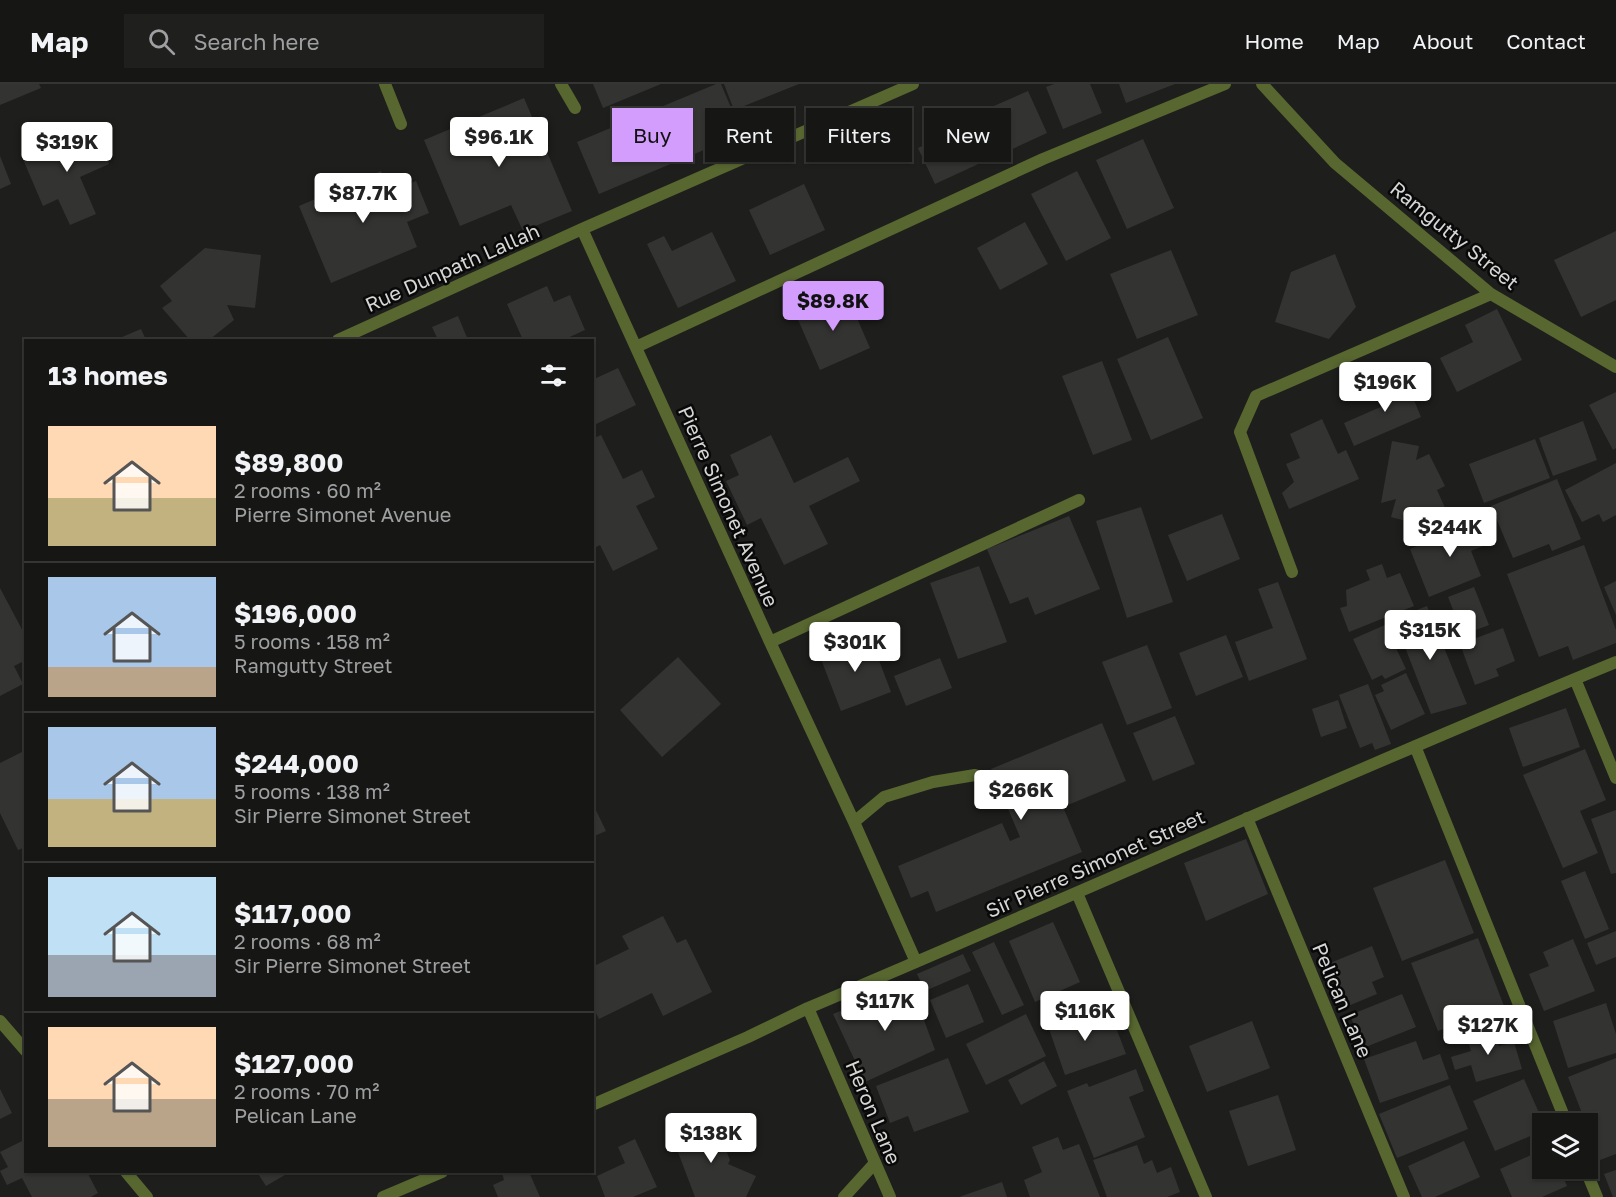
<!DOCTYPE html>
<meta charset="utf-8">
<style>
body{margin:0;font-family:"Golos Text",sans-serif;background:#1f201e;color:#f1f3f6;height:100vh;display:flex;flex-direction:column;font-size:22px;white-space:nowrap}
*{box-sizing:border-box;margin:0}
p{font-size:20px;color:#9e9fa0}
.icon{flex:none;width:33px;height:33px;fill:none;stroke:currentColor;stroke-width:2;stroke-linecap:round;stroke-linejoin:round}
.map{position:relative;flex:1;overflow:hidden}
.details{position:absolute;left:24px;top:255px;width:570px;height:834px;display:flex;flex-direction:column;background:#161715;border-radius:0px;box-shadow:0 2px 4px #0004,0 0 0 2px #353634}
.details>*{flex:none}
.banner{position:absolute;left:612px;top:24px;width:570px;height:54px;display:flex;gap:12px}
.tools{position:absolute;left:1532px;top:1029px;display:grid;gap:12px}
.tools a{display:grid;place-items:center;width:66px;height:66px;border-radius:0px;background:#161715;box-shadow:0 2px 4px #0004,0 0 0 2px #353634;font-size:30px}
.price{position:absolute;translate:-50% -51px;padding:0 14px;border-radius:6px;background:#fff;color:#222;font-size:20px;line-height:39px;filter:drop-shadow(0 2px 3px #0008)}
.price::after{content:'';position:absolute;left:50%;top:36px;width:18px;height:14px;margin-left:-9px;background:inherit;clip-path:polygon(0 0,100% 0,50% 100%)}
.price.current{background:#d29dfd;color:#111}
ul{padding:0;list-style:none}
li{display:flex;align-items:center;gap:18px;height:150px;padding:0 24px}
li+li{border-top:2px solid #353634}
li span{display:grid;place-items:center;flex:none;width:168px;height:120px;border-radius:0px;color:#555}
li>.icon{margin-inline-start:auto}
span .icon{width:72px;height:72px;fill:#fffc;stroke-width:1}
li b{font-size:26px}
h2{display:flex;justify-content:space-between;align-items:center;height:72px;padding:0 24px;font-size:26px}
.tag{padding:0 21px;border-radius:0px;background:#161715;box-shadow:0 2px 4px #0004,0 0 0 2px #353634;font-size:21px;line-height:54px}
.tag.current{background:#d29dfd;color:#111}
header{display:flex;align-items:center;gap:36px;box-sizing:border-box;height:84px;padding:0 30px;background:#161715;border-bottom:2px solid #353634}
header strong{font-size:28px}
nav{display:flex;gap:33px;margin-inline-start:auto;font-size:21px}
.search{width:420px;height:54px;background:#1f201e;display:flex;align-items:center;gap:15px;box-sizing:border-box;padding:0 21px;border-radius:0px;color:#9e9fa0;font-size:22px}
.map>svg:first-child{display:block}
</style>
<header>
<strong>Map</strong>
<div class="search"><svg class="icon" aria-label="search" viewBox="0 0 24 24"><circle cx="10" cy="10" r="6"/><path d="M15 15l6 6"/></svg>Search here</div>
<nav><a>Home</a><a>Map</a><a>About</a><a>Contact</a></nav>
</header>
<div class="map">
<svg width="1616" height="1113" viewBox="0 0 1616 1113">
<rect width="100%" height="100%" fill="#1e1f1c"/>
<path fill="#333431" d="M0 0H39L41 4 0 21Z
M593 0H661L603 24Z
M716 0H721L742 50 599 110 577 58Z
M724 0H799L734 26Z
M1054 0H1090L1102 29 1063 45 1046 3Z
M1119 0H1175L1126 19Z
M1028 7 1047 49 1006 68 987 25Z
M524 14 572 127 523 147 511 121 460 142 424 56Z
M970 40 987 76 935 100 918 64Z
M93 43 109 80 80 93 96 130 70 141 58 115 43 122 22 73Z
M1143 55 1174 124 1127 145 1096 76Z
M0 72 11 100 0 105Z
M381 87 390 108 416 97 429 129 407 138 417 163 331 199 299 122Z
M1077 87 1111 154 1066 177 1031 110Z
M804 100 825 146 770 171 749 126Z
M1025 138 1048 180 1000 206 977 164Z
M1616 147V216L1581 233 1554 176Z
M712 148 736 197 678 224 647 160 664 152 672 167Z
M205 164 261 171 255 224 227 221 234 236 209 256H190L162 224 172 217 160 202Z
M1171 166 1198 231 1137 255 1110 190Z
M1335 170 1356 223 1329 255 1275 238 1291 188Z
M547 202 554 218 570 211 585 246 563 256H523L507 220Z
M846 209 870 264 820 286 796 231Z
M1497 225 1522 276 1457 308 1440 274 1473 258 1465 241Z
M458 232 468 256H438L432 243Z
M141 245 146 256H115Z
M1168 253 1203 334 1151 356 1117 275Z
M1102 277 1132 356 1093 371 1062 292Z
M618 284 636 321 592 342V296Z
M1404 292 1421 333 1354 362 1344 339 1385 321 1377 304Z
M1616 308V364L1613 366 1589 321Z
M1322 335 1338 370 1346 366 1359 395 1289 425 1282 409 1294 398 1286 380 1300 374 1290 350Z
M1583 337 1597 376 1553 392 1539 354Z
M601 351 623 395 642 386 655 413 636 422 658 465 613 487 600 461 592 465V355Z
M771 351 794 399 848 373 860 397 809 422 828 460 784 481 761 434 747 441 726 397 739 391 730 371Z
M1535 355 1550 394 1484 419 1469 380Z
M1392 357 1419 362 1416 376 1429 370 1445 402 1437 406 1446 426 1417 440 1391 433 1396 415 1381 419Z
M1616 379V431L1603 438 1599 430 1582 438 1565 406Z
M1557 395 1581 455 1552 467 1549 460 1513 474 1491 422Z
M1141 423 1173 518 1127 534 1096 437Z
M1222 430 1240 475 1187 497 1168 451Z
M1069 432 1100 505 1035 531 1028 513 1010 520 987 465Z
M1481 436 1490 459 1471 467 1481 492 1429 513 1410 465Z
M1584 461 1616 546V559L1573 576 1568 562 1539 573 1507 490Z
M1382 480 1387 494 1400 489 1414 522 1349 548 1340 524 1347 522 1346 506 1370 496 1366 486Z
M979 482 1007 558 958 575 930 499Z
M1616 497V531L1604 503Z
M1278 498 1307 575 1249 597 1235 558 1273 544 1258 505Z
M1474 503 1489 541 1463 551 1448 513Z
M0 504 26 553V576L14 582 23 600 0 612Z
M1427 522 1467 620 1431 630 1394 535Z
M1385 541 1406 585 1385 595 1382 591 1372 596 1353 555Z
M1503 544 1515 577 1496 585 1499 592 1475 601 1460 560Z
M869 550 891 608 841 627 819 570Z
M1226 551 1243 593 1196 612 1179 569Z
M1147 561 1172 624 1127 641 1102 578Z
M678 573 721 620 662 673 620 626Z
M940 574 952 604 906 622 894 592Z
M1406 589 1425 630 1391 646 1375 611 1384 607 1381 601Z
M1368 600 1391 660 1375 666 1372 659 1360 664 1339 611Z
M1338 616 1347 644 1321 653 1312 625Z
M1566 624 1580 663 1523 683 1509 644Z
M1175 632 1195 680 1153 697 1133 649Z
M1102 639 1126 697 1063 723 1082 768 936 828 928 807 911 814 898 782 1002 739 1010 757 1020 753 991 685Z
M1585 665 1606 716 1580 727 1598 769 1563 784 1523 691Z
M26 666V763L18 766 0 729V679Z
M592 718 606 747 592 753Z
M1616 726V789L1611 790 1591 735Z
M1246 755 1268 810 1206 837 1184 779Z
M1445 776 1474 849 1402 877 1373 804Z
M1585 787 1609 845 1585 855 1561 797Z
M663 832 677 859 686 855 712 908 663 932 652 909 599 935 592 921V883L629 865 622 852Z
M1053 838 1080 898 1035 918 1009 857Z
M1616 847V873L1596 881 1587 859Z
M1478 854 1504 922 1438 947 1411 879Z
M1573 855 1595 907 1544 927 1529 890 1549 882 1543 868Z
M994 858 1024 921 1002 931 972 868Z
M1372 862 1384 893 1372 898 1377 910 1348 922 1330 879Z
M963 870 971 887 925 907 917 890Z
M910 898 935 966 865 998 833 930Z
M968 900 984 938 946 954 930 916Z
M1402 910 1416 943 1363 964 1350 931Z
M1606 919 1616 950V969L1568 984 1553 937Z
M1094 926 1102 946 1115 941 1126 970 1065 991 1048 942Z
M1026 930 1046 972 986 1001 966 960Z
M1252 937 1270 984 1207 1008 1189 962Z
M1493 942 1499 962 1514 958 1522 985 1476 998 1471 981 1455 986 1451 973 1471 967 1466 950Z
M1416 957 1423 976 1440 970 1449 995 1380 1019 1364 975Z
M948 974 969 1028 914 1048 908 1032 890 1039 876 1002Z
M1616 974V1070L1600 1076 1568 993Z
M1044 977 1057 1002 1021 1021 1008 996Z
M1136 985 1144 1007 1129 1013 1145 1053 1094 1074 1067 1007 1087 999 1089 1003Z
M1524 995 1544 1040H1542V1047L1495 1067 1473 1017Z
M1450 1001 1468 1045 1397 1074 1379 1030Z
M0 1005 12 1029 0 1035Z
M1278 1011 1296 1066 1248 1082 1229 1027Z
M723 1035 728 1048 720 1051 730 1076 728 1080 756 1092 746 1113H695L673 1055Z
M1058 1053 1063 1066 1079 1060 1100 1113H1030L1024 1096 1042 1088 1032 1063Z
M26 1055V1088H87L98 1109 91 1113H32L22 1094 7 1101 0 1087 8 1083 0 1068Z
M635 1055 657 1103 633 1113H605L597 1092 625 1079 618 1063Z
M1464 1057 1480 1093 1435 1113H1422L1408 1082Z
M1137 1061 1144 1080 1152 1076 1157 1089 1171 1083 1180 1108 1167 1113H1107L1093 1076Z
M1542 1066V1084H1559L1567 1102 1542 1113H1512L1500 1085Z
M1616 1086V1113H1613L1604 1090Z
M257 1088H290L266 1102Z
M506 1088H529L540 1113H498L493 1101 504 1096 502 1089Z
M1002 1098 1007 1113H959Z"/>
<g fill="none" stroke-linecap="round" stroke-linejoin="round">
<path stroke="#586730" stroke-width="12" d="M385 0 401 40
M561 0 575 24
M1262 0 1335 79 1491 210 1616 283
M582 145 770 558 854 738 916 878
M338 256 582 145 913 0
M636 263 1043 75 1225 0
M1292 488 1240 348 1256 312 1491 210
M770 558 1079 416
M1575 595 1616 694
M1415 662 1567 1040
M1247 734 1404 1113
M854 738 884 713 933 698 975 691
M1077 809 1206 1113
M808 924 890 1113
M0 937 26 967
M592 1021 748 953 808 924C1078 810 1345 689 1616 578
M1585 1084 1597 1113
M126 1088 147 1113
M383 1113 442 1088
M844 1113 874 1080"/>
</g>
<g text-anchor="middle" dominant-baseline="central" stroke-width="5" stroke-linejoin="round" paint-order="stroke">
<g font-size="20" fill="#d6d7d5" stroke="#080908">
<text transform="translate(1455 151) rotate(39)">Ramgutty Street</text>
<text transform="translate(452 183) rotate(-24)">Rue Dunpath Lallah</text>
<text transform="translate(729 422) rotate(66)">Pierre Simonet Avenue</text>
<text transform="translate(1095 779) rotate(-24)">Sir Pierre Simonet Street</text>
<text transform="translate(1343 916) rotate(67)">Pelican Lane</text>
<text transform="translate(874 1028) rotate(67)">Heron Lane</text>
</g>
</g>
</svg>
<div class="tools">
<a><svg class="icon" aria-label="layers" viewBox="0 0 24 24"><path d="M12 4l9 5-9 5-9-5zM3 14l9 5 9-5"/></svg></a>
</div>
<b class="price" style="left:499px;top:84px">$96.1K</b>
<b class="price" style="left:67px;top:89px">$319K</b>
<b class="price" style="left:363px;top:140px">$87.7K</b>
<b class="price current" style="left:833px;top:248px">$89.8K</b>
<b class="price" style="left:1385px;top:329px">$196K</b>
<b class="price" style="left:1450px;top:474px">$244K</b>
<b class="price" style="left:1430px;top:577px">$315K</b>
<b class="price" style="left:855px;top:589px">$301K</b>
<b class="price" style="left:1021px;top:737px">$266K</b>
<b class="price" style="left:885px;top:948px">$117K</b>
<b class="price" style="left:1085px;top:958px">$116K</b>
<b class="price" style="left:1488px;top:972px">$127K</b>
<b class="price" style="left:711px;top:1080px">$138K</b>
<div class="banner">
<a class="tag current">Buy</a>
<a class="tag">Rent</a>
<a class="tag">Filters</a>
<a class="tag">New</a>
</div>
<section class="details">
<h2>13 homes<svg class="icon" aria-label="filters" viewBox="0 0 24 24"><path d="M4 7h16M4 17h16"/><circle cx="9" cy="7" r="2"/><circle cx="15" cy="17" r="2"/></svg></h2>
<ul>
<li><span style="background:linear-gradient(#ffd9b3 60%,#c2b280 0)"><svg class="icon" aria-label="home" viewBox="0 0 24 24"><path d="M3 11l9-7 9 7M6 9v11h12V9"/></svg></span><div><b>$89,800</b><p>2 rooms · 60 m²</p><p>Pierre Simonet Avenue</p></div></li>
<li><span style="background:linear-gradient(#a9c7e8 75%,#b9a48a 0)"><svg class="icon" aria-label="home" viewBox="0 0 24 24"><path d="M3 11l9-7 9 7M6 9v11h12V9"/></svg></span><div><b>$196,000</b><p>5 rooms · 158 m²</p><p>Ramgutty Street</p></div></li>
<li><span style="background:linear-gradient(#a9c7e8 60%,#c2b280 0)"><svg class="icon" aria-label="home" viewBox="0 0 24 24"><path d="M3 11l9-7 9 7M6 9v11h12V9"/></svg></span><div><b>$244,000</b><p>5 rooms · 138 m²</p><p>Sir Pierre Simonet Street</p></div></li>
<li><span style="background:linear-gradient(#bfe0f5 65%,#9aa5b1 0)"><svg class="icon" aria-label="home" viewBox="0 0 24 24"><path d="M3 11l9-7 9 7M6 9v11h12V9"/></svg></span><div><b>$117,000</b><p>2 rooms · 68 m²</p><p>Sir Pierre Simonet Street</p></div></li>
<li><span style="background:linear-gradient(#ffd9b3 60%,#b9a48a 0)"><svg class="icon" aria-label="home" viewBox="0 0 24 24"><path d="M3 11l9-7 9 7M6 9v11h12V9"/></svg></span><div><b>$127,000</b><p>2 rooms · 70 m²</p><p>Pelican Lane</p></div></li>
</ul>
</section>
</div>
